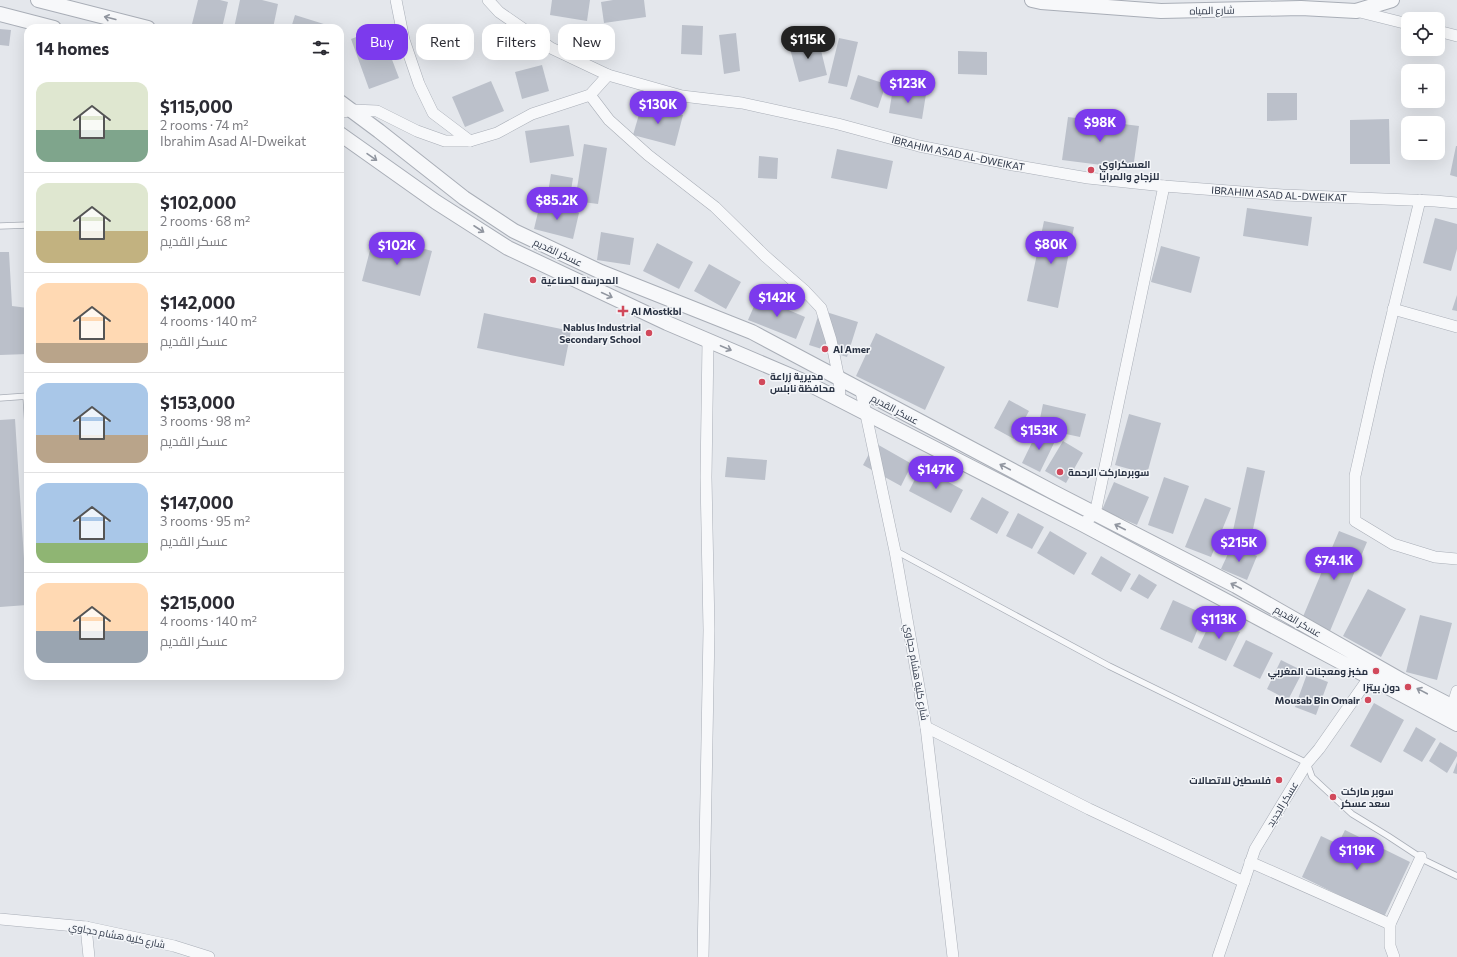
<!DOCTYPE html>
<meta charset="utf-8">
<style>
body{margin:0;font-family:Commissioner,Cairo,sans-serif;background:#f2f2f3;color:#2b2b33;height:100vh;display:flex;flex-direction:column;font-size:15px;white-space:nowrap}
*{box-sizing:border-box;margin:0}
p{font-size:13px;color:#7c7c81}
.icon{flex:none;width:22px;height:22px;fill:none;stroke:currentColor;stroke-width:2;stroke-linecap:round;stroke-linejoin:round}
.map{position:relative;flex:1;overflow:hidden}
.sheet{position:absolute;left:24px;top:24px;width:320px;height:656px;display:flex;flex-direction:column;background:#fff;border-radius:12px;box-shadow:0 4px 16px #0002}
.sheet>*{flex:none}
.hud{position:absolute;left:356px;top:24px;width:380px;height:36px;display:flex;gap:8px}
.buttons{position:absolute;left:1401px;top:12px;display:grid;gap:8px}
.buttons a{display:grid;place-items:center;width:44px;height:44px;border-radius:8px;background:#fff;box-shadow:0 4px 16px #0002;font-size:20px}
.price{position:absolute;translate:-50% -34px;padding:0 9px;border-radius:14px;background:#7c3aed;color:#fff;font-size:13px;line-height:26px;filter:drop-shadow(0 1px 2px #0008)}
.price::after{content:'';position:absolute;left:50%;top:24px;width:12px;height:9px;margin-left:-6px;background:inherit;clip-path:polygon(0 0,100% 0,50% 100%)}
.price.active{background:#222;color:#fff}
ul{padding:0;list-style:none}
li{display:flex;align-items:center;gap:12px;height:100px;padding:0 12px}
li+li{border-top:1px solid #e1e1e2}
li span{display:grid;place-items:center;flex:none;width:112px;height:80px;border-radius:12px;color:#555}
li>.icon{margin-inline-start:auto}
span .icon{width:48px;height:48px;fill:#fffc;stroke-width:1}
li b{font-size:17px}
h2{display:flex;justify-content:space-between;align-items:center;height:48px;padding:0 12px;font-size:17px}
.tag{padding:0 14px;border-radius:12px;background:#fff;box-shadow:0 4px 16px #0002;font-size:14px;line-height:36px}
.tag.active{background:#7c3aed;color:#fff}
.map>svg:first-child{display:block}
</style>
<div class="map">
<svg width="1457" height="957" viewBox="0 0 1457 957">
<rect width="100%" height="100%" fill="#e4e7ec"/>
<path fill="#bbc0ca" d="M198 0H220L228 2 222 28H191Z
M240 0H262L278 4 273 28H234Z
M552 0H590L587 21 550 15Z
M613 0H644L646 17 604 23 601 2Z
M295 15 327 25V28H291Z
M682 25 703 26 702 55 681 54Z
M380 28 399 78 369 89 351 39Z
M0 29 11 30 9 46 0 45Z
M736 33 740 71 724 74 719 35Z
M818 38 827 75 799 82 789 45Z
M839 38 858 42 847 87 828 83Z
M958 51 987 52V75L958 74Z
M542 65 549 91 522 99 515 72Z
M858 75 886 84 878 108 850 99Z
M491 81 504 111 465 127 452 97Z
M893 88 926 94 922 119 889 113Z
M1267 93H1297V120L1267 121Z
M642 104 683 115 675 146 633 135Z
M1068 117 1139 126 1133 169 1062 160Z
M1389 119 1390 164H1350V120Z
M569 125 574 156 530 163 525 131Z
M584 144 607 148 598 204 575 201Z
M1456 146H1457V177L1450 175Z
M837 149 893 161 887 189 831 178Z
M759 156 778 158 777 179 758 178Z
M551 174 573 178 570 197 548 193Z
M540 204 579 213 573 239 534 229Z
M1247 208 1312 217 1308 246 1243 236Z
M1435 218 1457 224V249L1451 271 1423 263Z
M1044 221 1074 227 1058 308 1027 301Z
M601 232 634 238 630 265 597 260Z
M374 235 432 251 420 296 362 281Z
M25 243H28V281H27Z
M657 243 693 262 679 289 643 271Z
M1161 246 1200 257 1191 293 1151 282Z
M0 252H9L12 306 28 308V354L0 355Z
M709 264 741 282 726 309 694 291Z
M1457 295V311L1452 310Z
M758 297 805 317 796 339 748 320Z
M820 310 858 322 847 357 809 345Z
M484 313 571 331 564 366 477 348Z
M876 333 945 367 925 410 856 376Z
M1009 400 1029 411 1014 439 994 428Z
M1043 404 1086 414 1080 437 1038 428Z
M1129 414 1161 423 1147 474 1115 465Z
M15 419 27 605 0 607V420Z
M1038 430 1056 439 1040 472 1022 463Z
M1063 441 1083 453 1066 483 1045 471Z
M875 443 912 464 901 486 863 465Z
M727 457 767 460 765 480 725 477Z
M921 467 963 490 951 513 909 491Z
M1247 467 1265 471 1251 539 1232 535Z
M1164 477 1189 486 1173 534 1148 525Z
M1114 482 1149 497 1137 525 1102 510Z
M982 497 1009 512 997 534 970 519Z
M1205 498 1231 508 1211 557 1185 547Z
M1018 513 1044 527 1032 549 1006 536Z
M1050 531 1087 553 1074 575 1037 553Z
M1339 531 1367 542 1330 631 1302 619Z
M1232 545 1257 556 1247 580 1221 569Z
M1101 556 1131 574 1121 592 1091 574Z
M1139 574 1157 585 1148 599 1130 589Z
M1368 589 1406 609 1381 657 1343 636Z
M1173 600 1204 614 1192 643 1160 629Z
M1420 615 1452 623 1437 680 1406 672Z
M1212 619 1240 632 1226 661 1198 648Z
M1246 640 1273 653 1260 679 1233 666Z
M1281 660 1303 671 1288 700 1267 689Z
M1307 674 1328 682 1316 715 1295 707Z
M1374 703 1404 720 1381 763 1350 746Z
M1416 727 1436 739 1422 762 1403 751Z
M1440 742 1457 752V756L1447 773 1429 761Z
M1457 762V774L1453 773Z
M1345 830 1410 862 1384 917 1302 877 1321 836 1338 844Z"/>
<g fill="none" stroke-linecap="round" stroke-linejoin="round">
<g stroke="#a9aeb7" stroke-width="7">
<path id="service" d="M0 226 28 225
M26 396 28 428
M0 398 28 396
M896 551 1109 666 1307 763 1312 777 1352 814 1388 836 1426 861 1457 876"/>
</g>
<g stroke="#a9aeb7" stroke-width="12">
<g id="minor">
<path d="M396 0 404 40 419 84 433 113 470 141"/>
<path id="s1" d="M488 0 499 12 551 48 608 75 682 96 742 103 838 124 919 146 1013 165 1088 178 1164 186 1283 195 1435 201 1457 203"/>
<path d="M1356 11 1408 24"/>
<path d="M1438 31 1457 36"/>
<path d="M590 95 609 120 648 155 715 207 765 256 805 291 821 308 831 340 839 379 840 400"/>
<path d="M340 113 352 110 377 111 417 131 445 141H470L497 133 532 114 590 95 608 75"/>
<path d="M1420 200 1379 369 1355 476V521L1393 544 1435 557 1457 559"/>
<path d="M1393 309 1457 327"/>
<path d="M861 391 895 551 926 727 953 957"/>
<path d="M1082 524 1095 514 1164 186"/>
<path d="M1452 707 1457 691"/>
<path d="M926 727 1089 809 1244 882"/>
<path d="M1250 862 1390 924"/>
<path d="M0 919 86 927 174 946 209 957"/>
<path d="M86 927 89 957"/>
<path d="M703 957 709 630 706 477 708 341"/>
<path d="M1218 957 1255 849 1307 763 1319 749 1373 672"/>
<path d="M1394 957 1390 946V924L1421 857"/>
</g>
</g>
<g stroke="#a9aeb7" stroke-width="16">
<path id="tertiary" d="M38 0 148 28
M1032 0 1041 2 1161 11 1301 8 1356 11 1392 0
M0 14 54 28
M340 102 379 131 464 198 514 231 601 272 752 332 1053 492 1236 586 1401 680 1457 709
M340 134 436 202 508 248 667 323 803 381 1082 524 1457 724"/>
</g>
<use href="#service" stroke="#f7f8fa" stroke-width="5.5"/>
<use href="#minor" stroke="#f7f8fa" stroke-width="11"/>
<use href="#tertiary" stroke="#f7f8fa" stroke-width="14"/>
</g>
<defs><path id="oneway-shaft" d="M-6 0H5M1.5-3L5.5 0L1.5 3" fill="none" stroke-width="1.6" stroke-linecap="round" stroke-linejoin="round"/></defs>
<g stroke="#9196a0">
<use href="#oneway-shaft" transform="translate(110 18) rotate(-166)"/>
<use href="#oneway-shaft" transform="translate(372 157) rotate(35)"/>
<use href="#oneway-shaft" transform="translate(479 229) rotate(33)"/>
<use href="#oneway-shaft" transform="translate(607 295) rotate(25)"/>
<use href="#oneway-shaft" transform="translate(726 348) rotate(23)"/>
<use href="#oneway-shaft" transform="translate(1005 467) rotate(-152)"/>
<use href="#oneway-shaft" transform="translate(1120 527) rotate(-153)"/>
<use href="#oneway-shaft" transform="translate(1236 586) rotate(-152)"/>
<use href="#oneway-shaft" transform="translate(1422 691) rotate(-152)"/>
</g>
<g fill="#d1495b" stroke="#f4f6f9" stroke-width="1.5">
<circle cx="1091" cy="170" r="4"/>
<circle cx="533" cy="280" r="4"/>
<path d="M621 305h4v4h4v4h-4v4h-4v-4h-4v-4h4z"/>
<circle cx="649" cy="333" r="4"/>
<circle cx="825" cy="349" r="4"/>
<circle cx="762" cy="382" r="4"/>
<circle cx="1060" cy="472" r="4"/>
<circle cx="1376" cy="671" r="4"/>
<circle cx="1408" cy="687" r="4"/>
<circle cx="1368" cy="700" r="4"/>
<circle cx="1279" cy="780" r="4"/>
<circle cx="1333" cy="797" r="4"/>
</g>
<g text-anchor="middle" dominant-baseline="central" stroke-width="3" stroke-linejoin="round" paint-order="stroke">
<g font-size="10" fill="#2b3445" stroke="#f4f6f9">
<text transform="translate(1212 10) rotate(-1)">شارع المياه</text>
<text stroke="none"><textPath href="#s1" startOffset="502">IBRAHIM ASAD AL-DWEIKAT</textPath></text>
<text stroke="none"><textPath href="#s1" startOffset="826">IBRAHIM ASAD AL-DWEIKAT</textPath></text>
<text transform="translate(558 252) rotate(25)">عسكر القديم</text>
<text transform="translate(895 409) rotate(28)">عسكر القديم</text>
<text transform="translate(1298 621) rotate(30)">عسكر القديم</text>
<text transform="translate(917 672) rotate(80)">شارع كلية هشام حجاوي</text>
<text transform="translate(1282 804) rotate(-59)">عسكر الجديد</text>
<text transform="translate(117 935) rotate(11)">شارع كلية هشام حجاوي</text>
</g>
<g font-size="10" font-weight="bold" fill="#2b3445" stroke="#f4f6f9" text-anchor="start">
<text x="1099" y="164">العسكراوي<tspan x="1099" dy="12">للزجاج والمرايا</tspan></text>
<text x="541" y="280">المدرسة الصناعية</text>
<text x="631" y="311">Al Mostkbl</text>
<text x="641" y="327" text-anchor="end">Nablus Industrial<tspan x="641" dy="12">Secondary School</tspan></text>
<text x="833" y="349">Al Amer</text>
<text x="770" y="376">مديرية زراعة<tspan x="770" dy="12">محافظة نابلس</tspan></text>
<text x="1068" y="472">سوبرماركت الرحمة</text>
<text x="1368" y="671" text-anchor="end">مخبز ومعجنات المغربي</text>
<text x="1400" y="687" text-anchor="end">دون بيتزا</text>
<text x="1360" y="700" text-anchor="end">Mousab Bin Omair</text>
<text x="1271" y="780" text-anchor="end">فلسطين للاتصالات</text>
<text x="1341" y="791">سوبر ماركت<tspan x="1341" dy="12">سعد عسكر</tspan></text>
</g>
</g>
</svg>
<div class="buttons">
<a><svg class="icon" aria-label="locate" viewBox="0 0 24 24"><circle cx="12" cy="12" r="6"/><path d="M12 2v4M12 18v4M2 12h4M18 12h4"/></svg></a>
<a>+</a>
<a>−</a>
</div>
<b class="price active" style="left:808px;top:60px">$115K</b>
<b class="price" style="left:908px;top:104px">$123K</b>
<b class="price" style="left:658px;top:125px">$130K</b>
<b class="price" style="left:1100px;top:143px">$98K</b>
<b class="price" style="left:557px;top:221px">$85.2K</b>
<b class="price" style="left:1051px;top:265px">$80K</b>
<b class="price" style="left:397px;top:266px">$102K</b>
<b class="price" style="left:777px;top:318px">$142K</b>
<b class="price" style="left:1039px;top:451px">$153K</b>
<b class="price" style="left:936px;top:490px">$147K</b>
<b class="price" style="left:1239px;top:563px">$215K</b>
<b class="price" style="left:1334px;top:581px">$74.1K</b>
<b class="price" style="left:1219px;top:640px">$113K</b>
<b class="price" style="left:1357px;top:871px">$119K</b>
<div class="hud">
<a class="tag active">Buy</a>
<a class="tag">Rent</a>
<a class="tag">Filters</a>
<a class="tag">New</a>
</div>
<section class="sheet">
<h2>14 homes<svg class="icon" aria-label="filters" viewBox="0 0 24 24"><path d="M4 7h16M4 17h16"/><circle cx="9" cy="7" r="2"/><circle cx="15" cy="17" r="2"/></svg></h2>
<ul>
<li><span style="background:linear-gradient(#dfe7d0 60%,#7fa58c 0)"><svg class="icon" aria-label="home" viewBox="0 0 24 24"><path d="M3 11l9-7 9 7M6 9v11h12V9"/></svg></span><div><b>$115,000</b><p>2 rooms · 74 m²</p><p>Ibrahim Asad Al-Dweikat</p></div></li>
<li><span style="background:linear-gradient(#dfe7d0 60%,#c2b280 0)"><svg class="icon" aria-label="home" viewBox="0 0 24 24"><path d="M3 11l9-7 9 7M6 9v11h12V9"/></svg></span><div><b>$102,000</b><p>2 rooms · 68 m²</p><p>عسكر القديم</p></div></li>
<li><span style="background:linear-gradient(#ffd9b3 75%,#b9a48a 0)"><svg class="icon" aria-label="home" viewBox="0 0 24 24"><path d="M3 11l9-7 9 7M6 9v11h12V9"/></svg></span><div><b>$142,000</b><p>4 rooms · 140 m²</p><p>عسكر القديم</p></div></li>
<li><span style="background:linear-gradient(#a9c7e8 65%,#b9a48a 0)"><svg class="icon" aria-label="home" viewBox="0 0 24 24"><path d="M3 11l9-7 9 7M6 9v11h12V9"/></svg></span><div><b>$153,000</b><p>3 rooms · 98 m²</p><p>عسكر القديم</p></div></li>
<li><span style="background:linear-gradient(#a9c7e8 75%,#8fb573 0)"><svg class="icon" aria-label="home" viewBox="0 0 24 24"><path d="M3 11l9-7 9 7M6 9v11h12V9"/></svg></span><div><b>$147,000</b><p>3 rooms · 95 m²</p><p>عسكر القديم</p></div></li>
<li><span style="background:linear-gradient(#ffd9b3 60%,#9aa5b1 0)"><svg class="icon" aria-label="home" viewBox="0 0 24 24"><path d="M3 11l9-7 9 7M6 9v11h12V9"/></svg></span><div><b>$215,000</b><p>4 rooms · 140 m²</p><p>عسكر القديم</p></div></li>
</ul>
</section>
</div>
